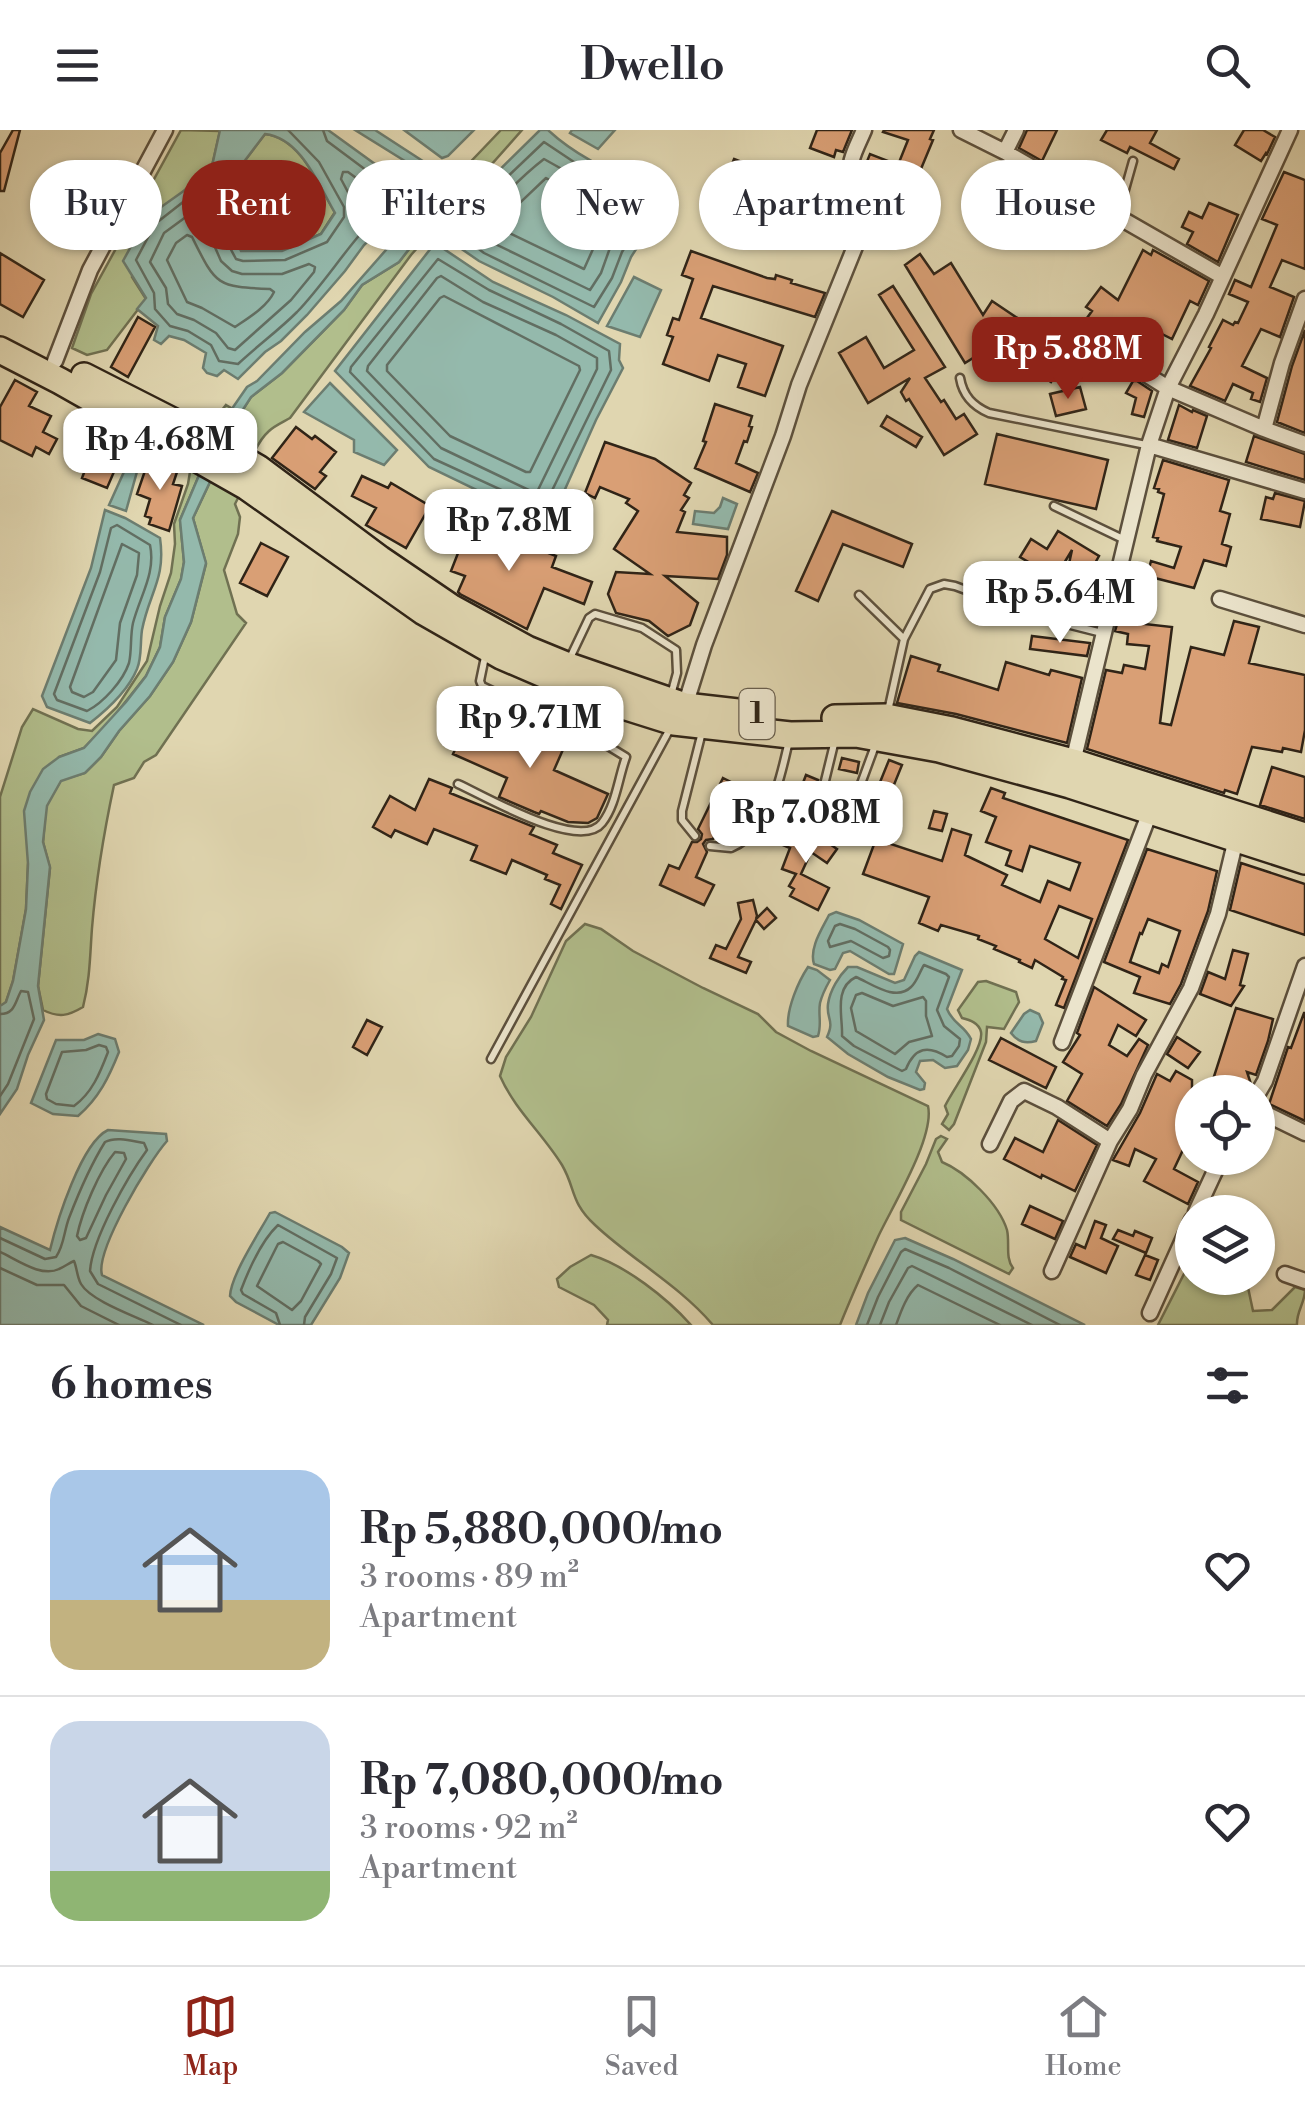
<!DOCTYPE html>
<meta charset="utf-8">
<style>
body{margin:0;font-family:"Libre Bodoni",serif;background:#f7f7f7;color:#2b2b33;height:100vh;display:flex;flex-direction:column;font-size:38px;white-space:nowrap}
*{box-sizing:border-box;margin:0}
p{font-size:32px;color:#7c7c81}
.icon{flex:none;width:55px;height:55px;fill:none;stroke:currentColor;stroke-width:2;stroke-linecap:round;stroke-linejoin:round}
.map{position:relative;height:1195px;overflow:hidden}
.details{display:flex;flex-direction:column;background:#fff;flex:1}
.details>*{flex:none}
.guide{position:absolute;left:30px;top:30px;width:1245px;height:90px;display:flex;gap:20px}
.controls{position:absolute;left:1175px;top:945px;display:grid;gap:20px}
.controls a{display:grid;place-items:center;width:100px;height:100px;border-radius:50%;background:#fff;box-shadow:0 2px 8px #0004;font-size:50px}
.price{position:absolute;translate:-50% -85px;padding:0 22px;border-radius:20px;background:#fff;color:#222;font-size:32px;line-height:65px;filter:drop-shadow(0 2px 5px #0008)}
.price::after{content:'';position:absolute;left:50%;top:60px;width:30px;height:22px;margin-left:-15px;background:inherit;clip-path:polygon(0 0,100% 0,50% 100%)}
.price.active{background:#8f2418;color:#fff}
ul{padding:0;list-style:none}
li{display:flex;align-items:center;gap:30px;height:250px;padding:0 50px}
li+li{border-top:2px solid #e1e1e2}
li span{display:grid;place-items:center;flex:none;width:280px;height:200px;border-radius:30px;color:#555}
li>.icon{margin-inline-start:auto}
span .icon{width:120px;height:120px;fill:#fffc;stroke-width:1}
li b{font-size:42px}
h2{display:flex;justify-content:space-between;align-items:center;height:120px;padding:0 50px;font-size:42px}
.chip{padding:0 35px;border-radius:45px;background:#fff;box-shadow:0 2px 8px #0004;font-size:35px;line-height:90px}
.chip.active{background:#8f2418;color:#fff}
header{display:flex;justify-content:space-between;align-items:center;height:130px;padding:0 50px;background:#fff;font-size:45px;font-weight:600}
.tabs{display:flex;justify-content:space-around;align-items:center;height:140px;border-top:2px solid #e1e1e2;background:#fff;font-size:28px;color:#7c7c81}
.tabs a{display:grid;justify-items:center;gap:5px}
.tabs .active{color:#8f2418}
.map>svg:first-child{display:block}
</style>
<header><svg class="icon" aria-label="menu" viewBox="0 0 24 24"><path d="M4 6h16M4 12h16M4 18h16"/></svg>Dwello<svg class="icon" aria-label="search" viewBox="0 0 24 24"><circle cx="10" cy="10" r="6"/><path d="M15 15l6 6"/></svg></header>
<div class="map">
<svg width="1305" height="1195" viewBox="0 0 1305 1195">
<rect width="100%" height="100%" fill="#e0d6b0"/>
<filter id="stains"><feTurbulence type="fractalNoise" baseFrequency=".002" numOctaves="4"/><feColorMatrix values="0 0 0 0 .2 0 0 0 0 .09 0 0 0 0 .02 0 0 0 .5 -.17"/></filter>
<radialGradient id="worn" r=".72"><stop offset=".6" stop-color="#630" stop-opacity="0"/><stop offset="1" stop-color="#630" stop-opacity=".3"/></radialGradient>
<path fill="#b1be8c" stroke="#707152" stroke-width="2.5" d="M181 0 220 1 212 36 185 60 132 147 146 169 107 220 87 225 72 218 91 164Z
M501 0H522L411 125 290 288C283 292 274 296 269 301 249 319 248 351 235 374L240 387 238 404 224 440 237 484 246 493 156 625 144 632 134 648 114 655C104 702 96 750 92 798 90 825 90 850 83 877 68 886 59 888 43 880L38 856 50 738 43 712 46 676 61 650 85 643 101 627 119 601 150 566 173 532 191 492 206 434 193 388 209 354 231 298 251 267 282 243 344 180 362 155 399 132 416 110 432 81 434 70Z
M265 4C301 8 318 54 335 82L321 104 281 121H241L223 83 243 33Z
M226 275 231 278 220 296 180 390 184 432 181 449 165 487 160 517 146 546 107 595 84 618 59 627 28 734 26 779 13 851 6 872 0 946V667L22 597 33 579 78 599 92 601 117 577 147 531 160 476 171 443 175 414 174 394 188 354 191 336 218 285Z
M585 794 601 799 633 821 703 858 758 884 776 902 811 921 928 976C935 1007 892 1077 878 1107 865 1136 852 1165 840 1195H713C679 1155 632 1130 595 1095 570 1072 576 1059 562 1035 543 1004 515 980 500 946L506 927 531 887 566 811Z
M986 851 1016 862 1019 872 1004 899 987 897 986 912 954 994 949 1000 942 994 948 984 945 976C953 959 984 918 981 902 979 893 970 890 962 888L958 880 978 852Z
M941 1006 947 1009 938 1022 942 1032C966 1042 999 1074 1007 1100 1010 1113 1005 1128 1013 1138L1009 1144 901 1090V1082L926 1034 936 1009Z
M591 1125C625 1135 667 1168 691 1195H607L608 1190 594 1175 559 1157 557 1149 570 1137Z
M1192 1134V1148H1246L1253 1181 1272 1180 1295 1157 1305 1160C1305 1173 1296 1182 1297 1195H1158L1188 1136Z"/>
<path fill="#94b9ac" stroke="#6c7d70" stroke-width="2.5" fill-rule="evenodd" d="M220 0H328L397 50 410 67 408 71 364 115 345 141 307 185 281 211 265 222 238 249 224 240 217 246 207 243 203 238 206 223 184 210 169 206 161 214 154 210 158 196 137 179 146 168 123 131 147 87 185 60 212 36ZM265 4C301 8 318 54 335 83L321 104 282 121H241L223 83 243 33Z
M355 0H375L432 37 437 58 432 81 416 110 399 132 362 155 344 180 282 243 251 267 231 298 209 354 193 388 206 433 191 492 173 532 150 566 119 601 101 627 85 643 61 651 47 676 43 712 50 737 38 856 44 890 28 925 17 959 0 984V876L6 872 13 851 26 779 28 734 24 681 30 662 43 639 59 627 84 618 126 572 146 546 160 517 165 487 181 449 184 432 180 390 220 296 247 257 257 251 305 202 341 171 393 112 411 96 427 75 430 64 421 41Z
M404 0H474L448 26 442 28Z
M540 0H548C579 29 621 46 659 65L666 73 631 127 621 152 598 193 553 167 479 131 440 104 478 61Z
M572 0H615L598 19 570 3Z
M435 113 493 152 566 185 620 214 619 230 623 238 596 290 549 395 429 337 335 241Z
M634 147 661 160 640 207 607 196Z
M330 253 397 320 384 335 354 322V310L304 282Z
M128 333 134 334 138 338 126 381 109 375Z
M723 368 737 374 728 399 693 394 695 381 714 383 720 377Z
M105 380 125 388 160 408C166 449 149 463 142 500 140 513 142 528 137 539 128 561 108 579 90 593L47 577 42 566 91 438Z
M836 782 859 790 903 814 894 844H889L850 821 843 823 835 839 830 840 814 834C809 818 822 799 829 785Z
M919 822 962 840 947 879C953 894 964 895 971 909L968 920 957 936 945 938 933 930 920 931 916 942 925 953 924 959 920 960 888 947 848 924 827 907C835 890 826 889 828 874 830 860 839 846 848 837H857L895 853 904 850 915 826Z
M808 837 817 840 830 850C826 857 822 865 820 873 818 885 822 894 818 906L813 907 788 896C787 878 798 852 808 837Z
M1030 880 1039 884 1043 893 1036 911C1025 914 1018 912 1011 903L1024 884Z
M98 904 115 909 119 922C109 947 99 968 78 986L53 984 31 973 56 910H84Z
M108 1000 166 1004 167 1011C149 1031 95 1121 102 1145L204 1195H0V1097L50 1120C57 1091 81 1013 108 1000Z
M275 1082 342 1117 349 1123 340 1148 311 1195H279L236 1172 230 1166C231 1145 259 1103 270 1083Z
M905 1108 953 1129 1085 1195H856L868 1163 895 1110Z"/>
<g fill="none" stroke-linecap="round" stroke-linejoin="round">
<path stroke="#626e62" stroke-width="2.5" d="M288 0 319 32 344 77V87L327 112 285 130 243 131 236 129 213 86 226 49 224 44 220 43 155 94 136 130 154 163 155 179 170 196 188 201 211 215 219 231 238 234C257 216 278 201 297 182 319 159 337 132 357 108 369 94 383 82 396 68V64L390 58 327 11 323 0
M544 12 592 44 651 74 622 122 612 148 594 177 484 123 458 103V99L485 68Z
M544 29 633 79 611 115 601 143 590 160 491 112 476 101C484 82 527 42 544 29Z
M343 42H348L378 64 377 69 364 82 358 81 341 49Z
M546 48 611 84V88L598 108 584 139 499 98 505 87Z
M194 81 200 83 221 131 232 141 242 144H282L309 134 315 137 314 142 291 170 235 220 228 218 216 203 194 190 177 184 168 174 166 158 150 132 164 103Z
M187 105 192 107C216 155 216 157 270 159L274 162C267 177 248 188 235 197L202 178 187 172 167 130 176 113Z
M438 129 489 160 561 194 609 221 611 240 543 379 434 329 350 242 351 237Z
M441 146 483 172 556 205 597 228V239L537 362H533L441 318 367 241 368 236 437 148Z
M444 166 579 236 580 240 530 342H526L450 306 387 241V235L440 168Z
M117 395 150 415C156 443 140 466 133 493 130 506 132 520 129 533 123 551 103 573 87 581L57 570 54 564 100 442 111 398Z
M122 414 139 423 137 445 120 493 116 530 93 562 84 567 72 562 70 557Z
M840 794 855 799 888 817 890 820 889 826 883 828 851 811 830 817 828 811 835 796Z
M924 835 946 844 949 847 937 880 944 896 960 909 959 916 952 926 947 927C928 915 915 917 906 939L902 941 854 916 842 906C843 887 833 858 856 847 872 854 896 872 911 857 917 852 920 841 924 835Z
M862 863 893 876 923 867 926 871V886L932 906 909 912 895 924 856 901 851 878 856 865Z
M0 884C15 884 15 872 21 861L28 862 34 889 8 954 0 966
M99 915 106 917 108 922C100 943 92 963 74 976L56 974 47 969 46 964 62 922 86 920Z
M115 1022 124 1023 126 1029 106 1065 86 1108 80 1110 77 1106C82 1082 99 1041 115 1022Z
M0 1108 45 1129 56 1127C64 1116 64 1101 69 1088 79 1062 90 1036 105 1012 116 1006 132 1011 144 1013L147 1020C128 1046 92 1109 90 1141L98 1154 181 1195
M283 1112 318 1131 321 1134 301 1171 292 1180 257 1156 278 1114Z
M0 1122C16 1129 41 1148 59 1139 64 1137 69 1133 74 1131 77 1138 77 1147 81 1154 91 1171 135 1186 153 1195
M0 1138 37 1155H64L81 1176 119 1195
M280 1195 276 1183 243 1164 241 1160C249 1139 262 1110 278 1095L337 1128 331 1144 305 1187 304 1195
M867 1195 878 1167 901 1122 905 1119 949 1138 1060 1195
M880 1195 889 1172 908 1138 912 1136 1032 1195
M896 1195C901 1181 907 1164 918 1155L1000 1195"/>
</g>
<path fill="#d99f75" stroke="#302417" stroke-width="2.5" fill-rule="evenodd" d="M13 0H20L4 61H0V23Z
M817 0H852L843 22 836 20 834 27 810 18Z
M884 0H934L930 9 933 10 903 82 877 71 882 56 864 49 862 44 870 24 898 35 908 10 883 2Z
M1027 0H1057L1042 31 1019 18Z
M1107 0H1157L1150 13 1179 29 1174 39 1130 17 1127 23 1101 10Z
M1244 0H1263L1275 7 1267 24 1266 23 1261 31 1235 15Z
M734 29 768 42 766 47 788 56 784 64 839 85 830 108 779 89 784 75 725 52Z
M1284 42 1305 50V139L1282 130 1270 157 1294 167 1280 207 1261 199 1242 236 1267 248 1260 272 1251 269 1253 263 1233 254 1225 271 1190 256 1211 218 1209 217 1223 190 1233 195 1235 192 1238 193 1248 172 1229 164 1235 150 1251 157 1277 95 1262 89Z
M1209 73 1238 85 1218 132 1187 114 1193 102 1182 97 1189 82 1202 88Z
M713 80 730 86 724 102 707 95Z
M1143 120 1151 125 1153 120 1209 151 1198 175 1190 171 1172 209 1162 204 1143 230 1105 203 1104 205 1092 203 1086 212 1087 219 1092 223 1087 232 1071 222 1051 252 1037 243 1048 226 1021 208 1014 235 999 231 1005 208 965 233 905 135 920 124 934 144 951 133 983 185 992 171 1059 216 1072 195 1079 199 1092 181 1086 177 1101 157 1118 170Z
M691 121 767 148 775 149 776 145 792 150 791 153 825 163 815 187 713 156 701 188 783 216 765 266 738 257 746 234 718 225 709 251 663 234 673 207 667 205 673 188 679 190 693 149 682 145Z
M0 123 44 150 23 187 0 174Z
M893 156 945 237 925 248 941 272 944 270 956 289 964 284 977 304 944 325 909 269 906 271 901 262 910 248 868 273 839 223 866 207 884 238 914 220 879 165Z
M138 187 155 197 128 247 111 237Z
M1305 200V303L1277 292 1292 236Z
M15 250 37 262 29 276 51 286 43 302 57 309 49 324 36 317 32 326 0 310V277Z
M1133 251H1137L1152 261 1144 287 1132 284 1136 268 1126 263Z
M1080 257 1086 279 1056 286 1050 264Z
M715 274 752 286 749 296 752 297 747 312 744 311 736 333 758 343 750 362 695 338 706 312 703 311Z
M1179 275 1192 282 1193 280 1207 286 1197 318 1168 310Z
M887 286 922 307 916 317 881 296Z
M296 297 312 309 315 306 336 322 320 342 326 346 315 359 272 328Z
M99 303 126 314 107 358 82 348Z
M997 304 1108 330 1096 379 985 354Z
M1254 306 1305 324V350L1246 332Z
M605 312 655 329 691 353 684 365 689 368 681 380 685 382 677 402 727 407V425L718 449 665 446 698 473 690 495 668 506 649 491 616 483 608 464 616 442 650 444 614 419 638 381 626 373 629 369 600 357 595 368 585 363Z
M150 326 163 330 161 337 177 342 173 354 182 356 169 401 149 394 151 388 145 386 150 369 137 364Z
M1163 330 1229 350 1220 381 1230 384 1222 414 1231 417 1226 436 1204 430 1194 458 1147 446 1151 431 1174 438 1181 417 1157 411 1158 408 1153 407 1164 364 1158 362 1159 359 1154 358Z
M362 346 388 358 391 353 430 376 406 418 366 395 376 378 352 366Z
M1275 363 1305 371 1300 397 1261 389 1266 367 1273 369Z
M832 381 912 414 903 437 843 414 818 471 796 461Z
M454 393 480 402 483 397 556 426 552 437 592 452 584 474 544 458 527 499 460 464 458 462 465 446 451 441 460 418 447 413Z
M1058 401 1099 426 1090 442 1078 435 1067 453 1065 452 1072 420 1040 473 1020 462 1035 436 1020 427 1031 409 1047 419Z
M261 413 288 427 267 466 240 453Z
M1060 472 1096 480 1093 494 1057 485Z
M1118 491 1172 497 1160 593 1171 595 1191 517 1224 525 1234 491 1259 497 1249 533 1305 545V600L1301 622 1283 618 1282 622 1252 617 1237 664 1225 660 1224 663 1087 619 1106 540 1122 543 1124 535 1145 539 1149 516 1127 514 1128 504 1115 501Z
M1032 506 1090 513 1087 526 1030 519Z
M911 526 940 535 938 541 998 560 1006 532 1049 545 1051 540 1082 548 1067 613 956 584 897 573Z
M471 584 526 608 529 599 565 615 554 640 608 664 597 688 588 693 568 692 541 681 539 684 534 682 499 667 507 648 453 624Z
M842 628 859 632 857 643 839 639Z
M889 630 902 635 887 672 874 667Z
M1272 637 1305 647V689L1260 675Z
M806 645 818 650 809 670 798 666Z
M723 648 739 656 713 709 706 710 703 714 707 722 696 747 714 755 704 775 660 755 669 735 679 739 692 712H697L701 709 702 704 698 699Z
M429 649 452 658 450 663 534 697 530 704 557 715 553 723 582 735 561 779 551 774 560 755 545 749 547 745 512 730 506 744 471 730 477 716 434 699 427 714 395 700 391 707 373 697 390 666 415 680Z
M991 658 1005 663 1003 668 1128 710 1064 878 1056 875 1066 850 1062 849 1063 847 1035 830 1032 838 1019 832 1020 830 994 819 996 816 978 809 979 806 941 795 938 801 919 793 929 767 863 744 876 709 942 731 952 699 971 705 965 725 1007 745 1002 755 1040 772 1048 751 1070 760 1080 733 1030 716 1022 741 1006 735 1011 721 986 712 996 687 981 681ZM1059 776 1092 789 1078 828 1045 809Z
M934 681 947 684 942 701 929 698Z
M792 696 827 712 837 719 827 733 811 722 801 744 829 758 818 780 790 766 794 759 789 756 796 744 782 739 790 718 783 715Z
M1147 719 1217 741 1208 781 1181 854 1170 874 1134 863 1140 847 1104 832ZM1148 789 1180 801 1168 837 1162 834 1159 843 1130 832 1140 803 1142 804Z
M1241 733 1305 754V805L1230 780Z
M753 770 757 786 756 789 767 778 776 788 764 799 756 790 738 827 751 832 746 843 710 828 716 815 726 819 741 789 738 773Z
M1233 820 1248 824 1240 855 1244 856 1231 876 1200 864 1208 842 1225 849Z
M1094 857 1146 890 1136 906 1118 895 1109 915 1127 926 1139 909 1148 915 1121 974 1107 996 1067 971 1082 944 1063 932 1080 905 1077 903Z
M1236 878 1273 889 1268 911 1256 945 1247 942 1251 954 1248 962H1209Z
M1304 883H1305V991L1269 974 1288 917 1291 918Z
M367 890 382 897 367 925 353 917Z
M1177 907 1200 922 1188 938 1167 924Z
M1001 908 1056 937 1046 958 989 930Z
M1176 941 1192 950V1024L1183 1020 1174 1039 1198 1052 1188 1074 1144 1051 1156 1029 1135 1019 1129 1036 1113 1030 1140 983 1157 944 1170 951Z
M1058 990 1097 1015 1075 1061 1042 1045 1041 1048 1004 1029 1015 1008 1043 1022Z
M1030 1076 1063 1091 1055 1109 1022 1094Z
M1095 1091 1106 1095 1101 1108 1118 1116 1106 1143 1070 1127 1076 1114 1085 1118Z
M1118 1100 1133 1106 1135 1101 1152 1108 1146 1123 1113 1109Z
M1145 1125 1158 1130 1150 1150 1136 1145Z"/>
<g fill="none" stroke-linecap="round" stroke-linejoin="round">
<g stroke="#5c503d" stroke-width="11">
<path id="lane" d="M1120 88 1124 63 1133 31
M960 248C963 266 973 276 989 283L1146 315
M1054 376 1125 410
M859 465 904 509 888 581
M904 509 930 459 944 454 955 456 1039 487 1102 503
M570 528 589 488 595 484 642 498 676 520 677 543 671 565
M835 610 823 659C826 670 835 672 846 675L855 670 876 613
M458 654C485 666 580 722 602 693 616 675 618 649 626 627L608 616 482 556 480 551 486 522
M695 706 682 690V681L702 602
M710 716 731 718C772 700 779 651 789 611
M491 929 671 597"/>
</g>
<g stroke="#5c503d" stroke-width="19">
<path id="street" d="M961 0 1005 22 1223 147
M1005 22 1016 0
M1096 213 1168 258 1264 299 1305 314
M55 231 90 140 165 0
M1264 299 1282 233 1305 169
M1149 315 1305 361
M1220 469 1305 495
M685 576 704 515 783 306 799 255 869 82C868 68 859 63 853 51 845 35 858 15 864 0
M1073 632 1149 315 1168 258 1206 184 1290 0
M1062 912 1150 682
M1258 963 1265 951 1305 836
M1258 980 1305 1003
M990 1014 1011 971 1024 961 1057 977 1110 1011
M1196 1082 1221 1028
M1052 1141 1110 1011 1130 979 1144 945 1191 858 1218 784 1236 709
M1285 1144 1305 1151
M1150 1183 1192 1090"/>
</g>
<g stroke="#302417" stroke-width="30">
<path id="highway" d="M0 220 60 251 247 357 424 482 501 526 601 569 674 592 790 605 856 604 939 619 1070 655 1305 731
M84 246 200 305 258 338 380 429 452 478 527 519 566 535 685 576 755 584
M835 588 886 587 952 600 1073 632 1305 706"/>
</g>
<use href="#lane" stroke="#ebe4cc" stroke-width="6"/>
<use href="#street" stroke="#ebe4cc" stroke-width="14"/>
<use href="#highway" stroke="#e0d6b0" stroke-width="25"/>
</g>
<g text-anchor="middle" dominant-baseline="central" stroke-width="8" stroke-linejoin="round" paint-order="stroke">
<rect fill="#ebe4cc" stroke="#685e4d" stroke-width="2.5" x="739.5" y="559" width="35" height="50" rx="8"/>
<g font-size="30" font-weight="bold" fill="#302417">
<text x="757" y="584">1</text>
</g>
</g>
<rect width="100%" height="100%" filter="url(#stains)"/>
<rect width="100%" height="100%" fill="url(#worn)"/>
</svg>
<div class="controls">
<a><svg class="icon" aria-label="locate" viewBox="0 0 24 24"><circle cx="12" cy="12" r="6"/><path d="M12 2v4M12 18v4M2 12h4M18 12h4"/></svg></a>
<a><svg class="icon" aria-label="layers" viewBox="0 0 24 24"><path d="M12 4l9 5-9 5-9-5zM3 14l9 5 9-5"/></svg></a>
</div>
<b class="price active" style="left:1068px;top:272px">Rp 5.88M</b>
<b class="price" style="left:160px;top:363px">Rp 4.68M</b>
<b class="price" style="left:509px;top:444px">Rp 7.8M</b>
<b class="price" style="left:1060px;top:516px">Rp 5.64M</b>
<b class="price" style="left:530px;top:641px">Rp 9.71M</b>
<b class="price" style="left:806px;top:736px">Rp 7.08M</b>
<div class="guide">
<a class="chip">Buy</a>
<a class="chip active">Rent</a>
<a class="chip">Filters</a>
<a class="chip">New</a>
<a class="chip">Apartment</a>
<a class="chip">House</a>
</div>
</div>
<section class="details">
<h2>6 homes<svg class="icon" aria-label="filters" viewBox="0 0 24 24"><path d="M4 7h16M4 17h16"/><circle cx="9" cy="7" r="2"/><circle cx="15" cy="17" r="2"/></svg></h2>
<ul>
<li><span style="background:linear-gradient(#a9c7e8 65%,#c2b280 0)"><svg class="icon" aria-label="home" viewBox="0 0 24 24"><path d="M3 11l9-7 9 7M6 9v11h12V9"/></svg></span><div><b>Rp 5,880,000/mo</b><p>3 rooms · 89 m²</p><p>Apartment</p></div><svg class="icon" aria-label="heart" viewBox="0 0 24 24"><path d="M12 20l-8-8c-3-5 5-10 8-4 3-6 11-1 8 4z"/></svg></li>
<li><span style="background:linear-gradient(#c9d6e8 75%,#8fb573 0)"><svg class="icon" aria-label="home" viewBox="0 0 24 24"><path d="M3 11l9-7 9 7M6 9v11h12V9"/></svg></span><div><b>Rp 7,080,000/mo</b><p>3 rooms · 92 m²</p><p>Apartment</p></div><svg class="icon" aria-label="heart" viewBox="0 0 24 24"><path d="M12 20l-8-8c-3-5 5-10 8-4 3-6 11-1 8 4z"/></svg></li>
</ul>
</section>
<nav class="tabs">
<a class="active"><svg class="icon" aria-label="map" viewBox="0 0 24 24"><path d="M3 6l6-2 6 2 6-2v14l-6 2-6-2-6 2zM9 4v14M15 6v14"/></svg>Map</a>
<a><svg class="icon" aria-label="saved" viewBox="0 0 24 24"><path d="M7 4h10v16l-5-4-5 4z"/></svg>Saved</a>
<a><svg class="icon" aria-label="home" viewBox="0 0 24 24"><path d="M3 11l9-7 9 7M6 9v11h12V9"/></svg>Home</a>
</nav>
